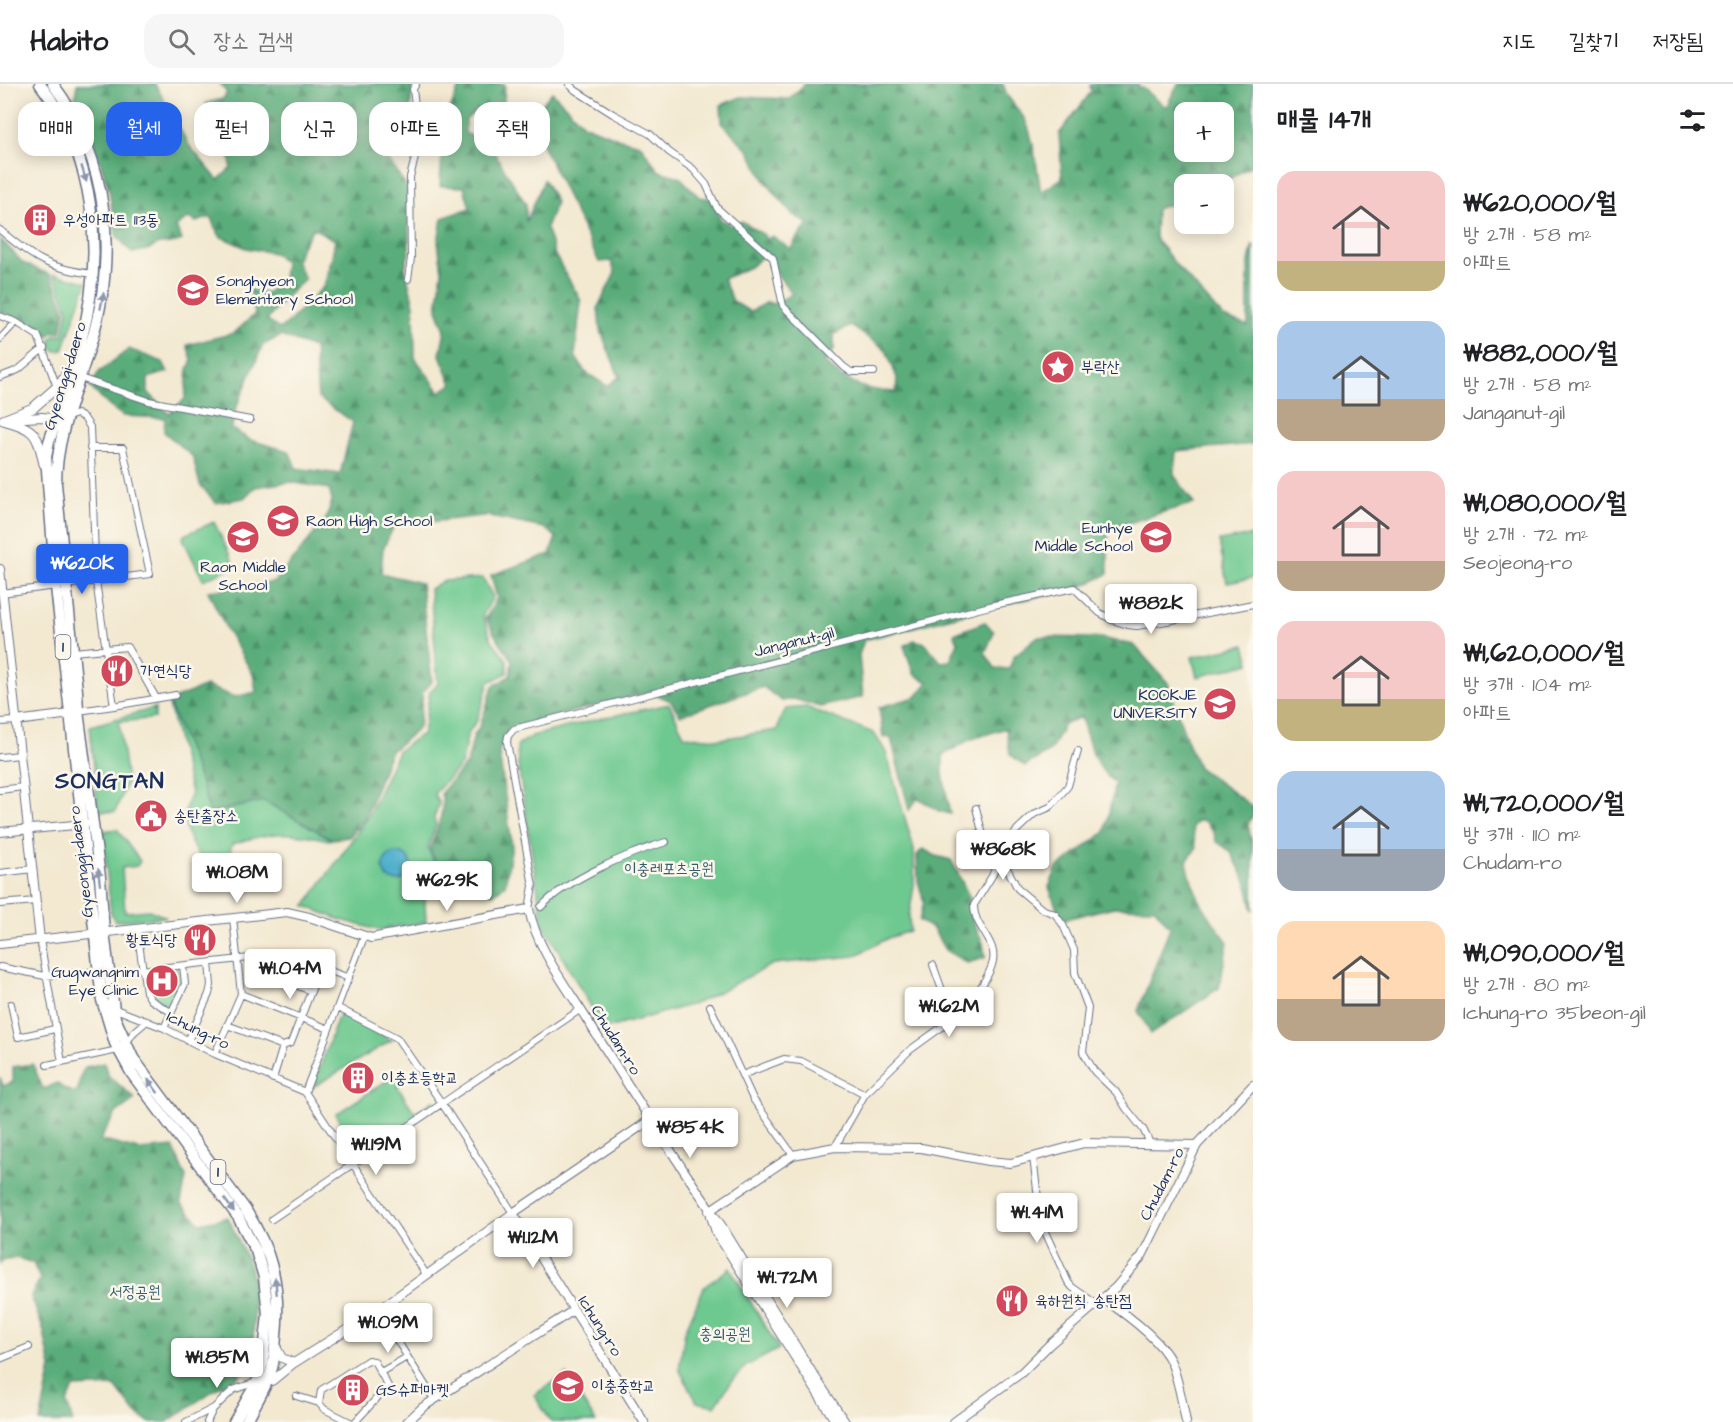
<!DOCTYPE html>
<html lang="ko">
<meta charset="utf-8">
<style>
body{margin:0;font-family:"Architects Daughter","Poor Story",sans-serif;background:#f6f6f6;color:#202124;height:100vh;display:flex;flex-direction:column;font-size:22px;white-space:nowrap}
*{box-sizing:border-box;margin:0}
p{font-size:20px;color:#757577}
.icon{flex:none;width:33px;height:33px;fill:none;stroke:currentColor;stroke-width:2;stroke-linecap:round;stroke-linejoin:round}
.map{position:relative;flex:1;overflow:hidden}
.sheet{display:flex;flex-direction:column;background:#fff;width:480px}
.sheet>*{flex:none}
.hud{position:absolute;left:18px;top:18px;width:570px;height:54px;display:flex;gap:12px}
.fabs{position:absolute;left:1174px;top:18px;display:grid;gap:12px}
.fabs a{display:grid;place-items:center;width:60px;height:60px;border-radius:12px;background:#fff;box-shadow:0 3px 15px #0003;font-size:30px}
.price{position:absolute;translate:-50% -51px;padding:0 14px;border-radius:6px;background:#fff;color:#222;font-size:20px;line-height:39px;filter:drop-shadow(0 2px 3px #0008)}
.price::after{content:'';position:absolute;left:50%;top:36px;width:18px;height:14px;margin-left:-9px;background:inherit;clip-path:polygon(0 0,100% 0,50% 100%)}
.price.on{background:#2563eb;color:#fff}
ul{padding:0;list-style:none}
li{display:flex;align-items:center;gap:18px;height:150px;padding:0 24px}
li span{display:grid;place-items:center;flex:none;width:168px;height:120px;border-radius:18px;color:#555}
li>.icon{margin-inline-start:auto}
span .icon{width:72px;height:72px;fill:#fffc;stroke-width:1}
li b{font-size:26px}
h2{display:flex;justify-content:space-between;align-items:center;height:72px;padding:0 24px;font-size:26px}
.chip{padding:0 21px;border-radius:18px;background:#fff;box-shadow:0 3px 15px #0003;font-size:21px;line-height:54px}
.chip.on{background:#2563eb;color:#fff}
header{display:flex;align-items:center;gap:36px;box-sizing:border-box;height:84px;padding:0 30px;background:#fff;border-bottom:2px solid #e0e0e0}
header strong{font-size:28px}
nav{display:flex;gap:33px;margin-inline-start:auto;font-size:21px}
.search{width:420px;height:54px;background:#f6f6f6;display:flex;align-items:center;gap:15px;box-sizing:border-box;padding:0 21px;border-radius:18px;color:#757577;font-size:22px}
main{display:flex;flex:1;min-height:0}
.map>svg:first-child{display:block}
</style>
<header>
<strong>Habito</strong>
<div class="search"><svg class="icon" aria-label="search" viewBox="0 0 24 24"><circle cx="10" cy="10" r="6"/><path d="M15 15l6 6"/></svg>장소 검색</div>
<nav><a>지도</a><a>길찾기</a><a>저장됨</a></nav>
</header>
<main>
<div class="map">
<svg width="1253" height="1338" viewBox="0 0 1253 1338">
<defs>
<pattern id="forest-firs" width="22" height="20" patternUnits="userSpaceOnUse" patternTransform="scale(1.5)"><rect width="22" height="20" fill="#5aad7a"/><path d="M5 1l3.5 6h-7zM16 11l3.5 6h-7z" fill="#4a8d67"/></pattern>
</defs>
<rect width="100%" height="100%" fill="#fbf7ec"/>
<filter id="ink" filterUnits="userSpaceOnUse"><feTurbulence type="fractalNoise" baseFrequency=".0167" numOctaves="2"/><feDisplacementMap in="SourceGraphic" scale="12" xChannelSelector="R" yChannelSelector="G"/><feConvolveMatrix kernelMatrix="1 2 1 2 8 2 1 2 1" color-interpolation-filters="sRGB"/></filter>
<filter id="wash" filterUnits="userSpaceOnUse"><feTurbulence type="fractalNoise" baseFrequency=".008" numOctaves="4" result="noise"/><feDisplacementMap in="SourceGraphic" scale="24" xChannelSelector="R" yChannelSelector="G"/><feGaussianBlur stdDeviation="1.35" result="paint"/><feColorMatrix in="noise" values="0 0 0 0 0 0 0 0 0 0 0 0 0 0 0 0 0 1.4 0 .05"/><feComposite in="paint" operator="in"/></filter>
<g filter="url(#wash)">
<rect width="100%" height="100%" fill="#f3e9d1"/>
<path fill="#6ec990" stroke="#447c77" stroke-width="1.5" d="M54 190 87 198 63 266 56 267 50 262 51 255 56 251 63 252 68 226Z
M214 438 234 480 232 483 203 496 183 455 184 451Z
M1253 451V494L1227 499 1219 457Z
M483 494 493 513 483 531 491 555 507 576V589L489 598 477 637 468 649 461 681 434 710 439 719 434 734 436 741 428 764 437 785 436 791 424 798 426 838 378 846 338 835 305 822 366 736 398 667 423 649 430 607 438 600 430 505 443 497Z
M1245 561 1250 579 1197 593 1192 573Z
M168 617 199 693 210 729 264 717 332 755 329 756C288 746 272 748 232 760L223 800C200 774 172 747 191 709Z
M669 620C676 631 678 642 685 652L719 655 777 646 780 636 786 625 806 623 874 649 886 668 914 765V802L909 832 910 847 888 854 855 872 773 880 697 919 604 945 543 840 518 681 517 662 532 652 598 635Z
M155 624V634L119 638 127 698 115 728 98 727 90 642Z
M117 745 140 777 137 782 122 784 125 828 149 826 166 833 115 837 111 830 103 747Z
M180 883 182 899 171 923 150 911 145 887Z
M339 930 392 956 313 1003Z
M397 990 403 998 397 1002 415 1029 434 1016 437 1021 355 1076 339 1051 346 1046 336 1030Z
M730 1184 779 1265 746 1282 731 1298 715 1322 697 1318 679 1285 685 1247 704 1203Z
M566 1290 596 1338H551L534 1311Z"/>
<path fill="url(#forest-firs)" stroke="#3a6e6c" stroke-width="1.5" fill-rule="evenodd" d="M77 0H155L189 61 218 96 231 84C230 56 218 42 206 19L223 15 227 9 220 0H414L412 5 409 40 393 41 385 50 383 67 406 102 408 113 409 168 405 183 414 221 415 274 440 308 452 300 440 271 445 246 437 226 442 187 438 158 442 134 470 124 464 103 440 102C442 64 443 34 461 0H505L503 37 493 45 490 30 477 25 466 36 465 49 489 60 526 120V138L544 96 556 118 546 144 555 171 581 217 575 272 585 288 607 302 619 293 600 245 598 223 615 189 611 177 599 178 539 54 535 29 552 8 583 40 620 55 640 60 659 87 680 93 699 113 714 115 720 135 732 142 742 137 764 151 766 156 772 152 791 165 796 155 809 140 793 131 765 97 749 67 722 39 721 21 741 13 789 15 805 0H1003C1008 19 1021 25 1027 40 1035 61 1037 86 1041 108L1062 94 1059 50 1091 8 1090 0H1139L1138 4H1143L1166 23 1178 0H1253V81L1220 100H1185V115L1156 125 1155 154 1176 181 1223 233 1248 242V183L1253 160V360L1176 367 1174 391 1194 420C1164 426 1138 438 1108 444V490L1079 504 995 522 864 556 859 571 863 613 820 623 794 615 782 617 763 603 680 631 671 617 650 608 509 644 499 668 512 762 505 801 493 810 441 792 430 765C436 748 446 727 441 709L467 679 474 651 480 642 493 602 510 592 512 576 495 551 486 534 497 514 491 491 550 470 556 453 544 444 490 433 491 431 394 442 383 465 381 489 421 499 432 598 423 608 419 644 390 668 364 736 349 753 332 755 264 717 210 729 199 693 168 617 206 602 235 613 256 608 253 590 227 546 208 507 275 498 326 435 332 417 329 405 290 398 255 403 244 414 216 419 200 401 193 373 164 348 165 334 123 332 109 322 90 303 99 288 129 265 163 278 168 288 148 294V308L169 330 185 315 188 285 192 276 187 261 234 249 255 230 250 206 267 209 283 194 285 178 274 169 246 164 221 153 215 145 211 133 196 138 189 134 176 143 182 156 172 159 159 160 147 166 132 169 116 151 109 106 88 41 75 13ZM1185 28H1224V68H1185ZM313 144 335 156 332 173 324 202 286 241 279 245 267 236 289 210 305 195 296 177 300 166ZM764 171C767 180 786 200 792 210L774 220 767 218 750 228 733 217 723 195 750 183ZM851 242 886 266 897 294 896 308C864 306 848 301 824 278L834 266V250ZM281 252 314 264 318 314 353 338 340 390 296 384 289 367 250 356 232 345 234 329 263 261Z
M0 154 23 179 51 191 65 226 61 248H52L49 252C43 249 39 244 33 241 22 234 12 231 0 228Z
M985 538 994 548 985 569 995 584 1009 585 1014 572 1037 553 1101 554 1134 561 1168 599 1183 645 1198 683 1253 723V730L1248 741 1253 765V827L1246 797 1230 767 1216 757 1214 749 1205 737H1197L1192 743 1196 764 1187 777C1191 808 1209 833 1228 858L1219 904 1151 950 1138 927 1170 843 1155 824 1114 823 1061 836 1049 803 1057 784 1105 748 1115 699C1094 684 1088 657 1081 633L1064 640 1051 666 1025 682 1010 670 1006 644 969 656 943 671V690L950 730 939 727 918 714 909 726 891 654 883 653 879 623 916 613 928 598 914 590 904 562 914 556 925 559 941 578 950 577 958 558 954 550Z
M923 765 936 772 951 776 970 814V830L983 859 985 874 967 879 945 866 933 845 919 837 924 818 918 797 917 771Z
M104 979 108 991 135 1015 116 1029 100 1056 139 1066 173 1063 186 1093 181 1119 200 1139 228 1133 249 1180 255 1202 253 1267 239 1293 220 1302 167 1338H149L136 1330 115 1302 74 1304 67 1319 73 1338H40L51 1284 44 1248 31 1212 40 1195 33 1179 18 1174 3 1176 0 1180V993L3 1002 13 998V983L33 980 43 1005 57 999 63 1004 72 1008 78 1007 80 993 85 983Z"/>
<path fill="#4dafcc" stroke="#346f95" stroke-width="1.5" d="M383 783a14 14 0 1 1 28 0a14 14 0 1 1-28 0Z"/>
</g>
<g filter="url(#ink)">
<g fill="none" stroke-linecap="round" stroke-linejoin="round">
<g stroke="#677086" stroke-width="8">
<path id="minor" d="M569 0 575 6 613 30 650 50 669 68 693 85 706 100 717 124 773 174 783 222 844 283 851 288H874
M0 146C34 175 48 184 93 190
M408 195 411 174 410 93 416 70 413 49 416 29 413 5 416 0
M0 232 16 238 38 252 57 303
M0 255 16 238
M0 293 18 286 44 264
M77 293 149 317 250 336
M68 333 77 330 84 334 90 343 96 497 114 622 78 627
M1 509 150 490 123 364H90
M73 568 127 563 156 614
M114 622 176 611
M0 638 16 637
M0 673 20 671
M0 706 23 703
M976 724 985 759 1003 777 1018 805 1042 825 1055 830 1063 841 1074 866 1075 889 1088 924 1083 968 1094 987 1116 1008 1126 1024 1143 1045 1151 1061
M0 789 33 785
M0 820 36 817
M541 823C567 795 629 769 666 758
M529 825 533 802 507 658 508 652 514 645 994 521 1074 504 1100 529 1112 536 1128 541 1137 542 1167 537 1253 520
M137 845 146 908 151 916 171 928
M40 856 62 978
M272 871 275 893 311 907
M0 883 45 892 99 887
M141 886 285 870 349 894
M241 910 329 945
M11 920 18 953 55 945
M710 922 753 1015 793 1071
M113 924 164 944 215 970 305 1008 426 1190
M338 924 397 954 443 1021 513 1129
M964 927 969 922C976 910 988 894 992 881 1000 858 973 844 974 821L992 792 999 775 1017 746 1034 730 1050 723 1068 702 1078 667
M227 941 283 962
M164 944 185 900 183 882
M188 957 209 910 211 901 209 879
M126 960 133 949 147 937
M215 970 241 910 233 834
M47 981 118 966
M742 991 784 975 801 977 865 1010 835 1063
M273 995 283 962 291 959 320 884
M305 1008 364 853
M865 1010 910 966 964 927 958 919 942 906 933 881
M1033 1073 1041 1139 1068 1198 1072 1203 1096 1220
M272 1135 581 925
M378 1226 434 1315
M0 1275 29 1263
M381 1288 407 1273
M296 1312 319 1319
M186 1338 214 1324 233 1306 256 1298
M207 1338 213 1325
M350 1338 324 1325 319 1319 321 1306 368 1276 374 1277 388 1302 355 1338"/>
</g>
<g stroke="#677086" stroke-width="10">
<path id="tertiary" d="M10 335 42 333 61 335
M0 485 40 856
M16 637 71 630
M0 748 85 740
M0 860 287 828 309 833 371 854 529 825C536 863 566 902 586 934 630 1005 675 1075 723 1144L813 1290 845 1338
M709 1127 793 1071 835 1063 921 1064 988 1077 1011 1079 1084 1059 1197 1061
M513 1129 644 1338
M711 1132 716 1148 836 1338
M1102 1214C1123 1228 1160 1255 1171 1278 1179 1297 1182 1318 1186 1338
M275 1261 282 1274 294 1279
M264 1297H272L294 1279 378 1226 513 1129 650 1036
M407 1338 423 1323 574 1226
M954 1338 1021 1289 1049 1261 1116 1203 1142 1172 1197 1061 1253 1001"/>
</g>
<g stroke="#677086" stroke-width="11">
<path id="secondary" d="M3 336 33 324 57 303 72 282
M3 336C35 345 37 348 44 380"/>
</g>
<g stroke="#677086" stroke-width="13">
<path id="primary" d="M40 0C96 73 105 170 81 257 72 291 60 325 49 358L46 373 56 503 102 916 115 959 132 990 238 1133 256 1167 264 1193 268 1230 263 1278 257 1298 234 1338
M53 0C110 77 118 173 90 262 76 307 56 352 56 400L77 607 78 627 100 793 104 848 115 934 133 974 245 1125C272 1167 281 1201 276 1252 275 1262 275 1273 272 1284 267 1303 255 1320 246 1338"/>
</g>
<use href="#minor" stroke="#fff" stroke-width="6"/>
<use href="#tertiary" stroke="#fff" stroke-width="8"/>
<use href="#secondary" stroke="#fff" stroke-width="9"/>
<use href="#primary" stroke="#fff" stroke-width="10"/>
</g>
<defs><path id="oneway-solid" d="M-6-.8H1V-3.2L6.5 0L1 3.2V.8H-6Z" transform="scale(1.5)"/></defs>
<g fill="#8d97ae">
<use href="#oneway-solid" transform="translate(84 90) rotate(73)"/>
<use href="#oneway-solid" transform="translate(102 217) rotate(-79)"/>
<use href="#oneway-solid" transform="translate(99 793) rotate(-97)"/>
<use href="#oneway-solid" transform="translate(153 1002) rotate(-127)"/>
<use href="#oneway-solid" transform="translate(229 1121) rotate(53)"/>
<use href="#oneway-solid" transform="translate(276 1202) rotate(-95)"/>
</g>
</g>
<defs>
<g id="building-disc" transform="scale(1.725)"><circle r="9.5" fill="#d1495b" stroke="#fbf7ec"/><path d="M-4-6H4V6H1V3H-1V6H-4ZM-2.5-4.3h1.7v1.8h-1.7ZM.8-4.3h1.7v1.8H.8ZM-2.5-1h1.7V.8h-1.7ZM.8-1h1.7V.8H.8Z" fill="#fff"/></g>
<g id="school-disc" transform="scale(1.725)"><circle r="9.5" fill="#d1495b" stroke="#fbf7ec"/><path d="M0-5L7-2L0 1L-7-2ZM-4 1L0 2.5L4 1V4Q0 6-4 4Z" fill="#fff"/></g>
<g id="sight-disc" transform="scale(1.725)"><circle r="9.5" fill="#d1495b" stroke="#fbf7ec"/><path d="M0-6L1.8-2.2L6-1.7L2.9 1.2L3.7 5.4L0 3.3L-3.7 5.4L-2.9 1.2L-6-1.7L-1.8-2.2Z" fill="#fff"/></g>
<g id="restaurant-disc" transform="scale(1.725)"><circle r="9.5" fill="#d1495b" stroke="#fbf7ec"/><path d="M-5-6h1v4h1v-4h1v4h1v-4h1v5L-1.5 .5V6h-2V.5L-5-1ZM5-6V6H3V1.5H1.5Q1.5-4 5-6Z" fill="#fff"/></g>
<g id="university-disc" transform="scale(1.725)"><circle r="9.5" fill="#d1495b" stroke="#fbf7ec"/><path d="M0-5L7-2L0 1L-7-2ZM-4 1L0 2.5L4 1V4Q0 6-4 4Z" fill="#fff"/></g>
<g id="civic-disc" transform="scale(1.725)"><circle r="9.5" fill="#d1495b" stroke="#fbf7ec"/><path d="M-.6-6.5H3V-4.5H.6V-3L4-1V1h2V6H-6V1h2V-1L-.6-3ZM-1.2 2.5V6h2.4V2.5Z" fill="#fff"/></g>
<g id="hospital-disc" transform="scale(1.725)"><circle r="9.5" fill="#d1495b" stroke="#fbf7ec"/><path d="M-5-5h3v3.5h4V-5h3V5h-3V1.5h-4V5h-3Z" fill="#fff"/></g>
</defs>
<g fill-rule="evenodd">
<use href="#building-disc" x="40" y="136"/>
<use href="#school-disc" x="193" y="206"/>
<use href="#sight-disc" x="1058" y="283"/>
<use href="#school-disc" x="283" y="437"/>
<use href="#school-disc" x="243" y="453"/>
<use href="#school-disc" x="1156" y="453"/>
<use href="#restaurant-disc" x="117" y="587"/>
<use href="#university-disc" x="1220" y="620"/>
<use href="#civic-disc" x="151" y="732"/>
<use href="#restaurant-disc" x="200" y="856"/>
<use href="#hospital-disc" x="162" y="897"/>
<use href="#building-disc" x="358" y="994"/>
<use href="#restaurant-disc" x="1012" y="1217"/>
<use href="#school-disc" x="568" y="1302"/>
<use href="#building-disc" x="353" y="1306"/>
</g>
<g text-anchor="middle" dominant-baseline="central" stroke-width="5" stroke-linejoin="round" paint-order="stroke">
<g fill="#fbf7ec" stroke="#5e6b89" stroke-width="1.5">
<rect x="55.5" y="551" width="15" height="24" rx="4.5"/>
<rect x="210.5" y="1076" width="15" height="24" rx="4.5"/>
</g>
<g font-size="15" font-weight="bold" fill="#1b2f5e">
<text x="63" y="563">1</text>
<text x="218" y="1088">1</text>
</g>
<g font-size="16" fill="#1b2f5e" stroke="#fbf7ec" text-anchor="start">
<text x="63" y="136">우성아파트 113동</text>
<text x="216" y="197">Songhyeon<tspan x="216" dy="18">Elementary School</tspan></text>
<text x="1081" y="283">부락산</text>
<text x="306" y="437">Raon High School</text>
<text x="1133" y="444" text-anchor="end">Eunhye<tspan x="1133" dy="18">Middle School</tspan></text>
<text x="243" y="483" text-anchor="middle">Raon Middle<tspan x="243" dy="18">School</tspan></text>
<text x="140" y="587">가연식당</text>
<text x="1197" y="611" text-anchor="end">KOOKJE<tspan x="1197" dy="18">UNIVERSITY</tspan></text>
<text x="174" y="732">송탄출장소</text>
<text x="177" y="856" text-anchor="end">황토식당</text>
<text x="139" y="888" text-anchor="end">Gugwangnim<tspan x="139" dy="18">Eye Clinic</tspan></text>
<text x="381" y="994">이충초등학교</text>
<text x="1035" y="1217">육하원칙 송탄점</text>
<text x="591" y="1302">이충중학교</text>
<text x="376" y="1306">GS슈퍼마켓</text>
</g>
<g font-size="16" fill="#1b2f5e" stroke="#fbf7ec">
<text transform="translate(65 292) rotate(-73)">Gyeonggi-daero</text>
<text transform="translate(794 558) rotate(-14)">Janganut-gil</text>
<text transform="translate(81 778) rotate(-97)">Gyeonggi-daero</text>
<text transform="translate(198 946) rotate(26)">Ichung-ro</text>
<text transform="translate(616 956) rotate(58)">Chudam-ro</text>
<text transform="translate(1162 1100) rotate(-63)">Chudam-ro</text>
<text transform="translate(600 1242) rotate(58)">Ichung-ro</text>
</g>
<g font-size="16" fill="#345d6d" stroke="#fbf7ec">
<text x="669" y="785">이충레포츠공원</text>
<text x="135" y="1208">서정공원</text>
<text x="725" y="1250">충의공원</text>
</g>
<g font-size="22" font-weight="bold" letter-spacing="1.5" fill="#1b2f5e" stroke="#fbf7ec">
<text x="110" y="697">SONGTAN</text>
</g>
</g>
</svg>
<div class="fabs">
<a>+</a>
<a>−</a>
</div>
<b class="price on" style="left:82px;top:511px">₩620K</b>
<b class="price" style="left:1151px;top:551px">₩882K</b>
<b class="price" style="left:1003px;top:797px">₩868K</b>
<b class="price" style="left:237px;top:820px">₩1.08M</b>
<b class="price" style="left:447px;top:828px">₩629K</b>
<b class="price" style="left:290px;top:916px">₩1.04M</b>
<b class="price" style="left:949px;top:954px">₩1.62M</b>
<b class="price" style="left:690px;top:1075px">₩854K</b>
<b class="price" style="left:376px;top:1092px">₩1.19M</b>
<b class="price" style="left:1037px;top:1160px">₩1.41M</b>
<b class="price" style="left:533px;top:1185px">₩1.12M</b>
<b class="price" style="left:787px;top:1225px">₩1.72M</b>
<b class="price" style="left:388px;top:1270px">₩1.09M</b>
<b class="price" style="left:217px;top:1305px">₩1.85M</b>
<div class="hud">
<a class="chip">매매</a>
<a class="chip on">월세</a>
<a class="chip">필터</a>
<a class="chip">신규</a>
<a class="chip">아파트</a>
<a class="chip">주택</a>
</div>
</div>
<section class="sheet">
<h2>매물 14개<svg class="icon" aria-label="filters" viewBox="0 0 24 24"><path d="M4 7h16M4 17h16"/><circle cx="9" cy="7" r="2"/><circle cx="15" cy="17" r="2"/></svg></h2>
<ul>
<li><span style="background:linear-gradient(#f6c9c9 75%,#c2b280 0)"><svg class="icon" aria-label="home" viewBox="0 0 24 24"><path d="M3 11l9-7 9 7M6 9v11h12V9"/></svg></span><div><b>₩620,000/월</b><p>방 2개 · 58 m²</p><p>아파트</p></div></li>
<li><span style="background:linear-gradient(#a9c7e8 65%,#b9a48a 0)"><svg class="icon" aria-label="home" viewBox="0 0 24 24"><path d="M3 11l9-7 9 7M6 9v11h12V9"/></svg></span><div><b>₩882,000/월</b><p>방 2개 · 58 m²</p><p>Janganut-gil</p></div></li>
<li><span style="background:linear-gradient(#f6c9c9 75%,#b9a48a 0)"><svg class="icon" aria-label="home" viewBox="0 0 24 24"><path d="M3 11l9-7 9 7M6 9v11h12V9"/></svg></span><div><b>₩1,080,000/월</b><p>방 2개 · 72 m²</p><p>Seojeong-ro</p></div></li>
<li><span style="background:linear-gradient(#f6c9c9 65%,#c2b280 0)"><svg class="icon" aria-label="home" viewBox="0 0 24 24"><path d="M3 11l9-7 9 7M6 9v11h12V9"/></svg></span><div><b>₩1,620,000/월</b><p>방 3개 · 104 m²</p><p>아파트</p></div></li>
<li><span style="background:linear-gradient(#a9c7e8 65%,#9aa5b1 0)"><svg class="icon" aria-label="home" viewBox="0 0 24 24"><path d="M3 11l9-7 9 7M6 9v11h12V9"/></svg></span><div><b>₩1,720,000/월</b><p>방 3개 · 110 m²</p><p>Chudam-ro</p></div></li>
<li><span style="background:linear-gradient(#ffd9b3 65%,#b9a48a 0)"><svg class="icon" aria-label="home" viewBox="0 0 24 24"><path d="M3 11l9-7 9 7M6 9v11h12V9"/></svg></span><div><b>₩1,090,000/월</b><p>방 2개 · 80 m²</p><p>Ichung-ro 35beon-gil</p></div></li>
</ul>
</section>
</main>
